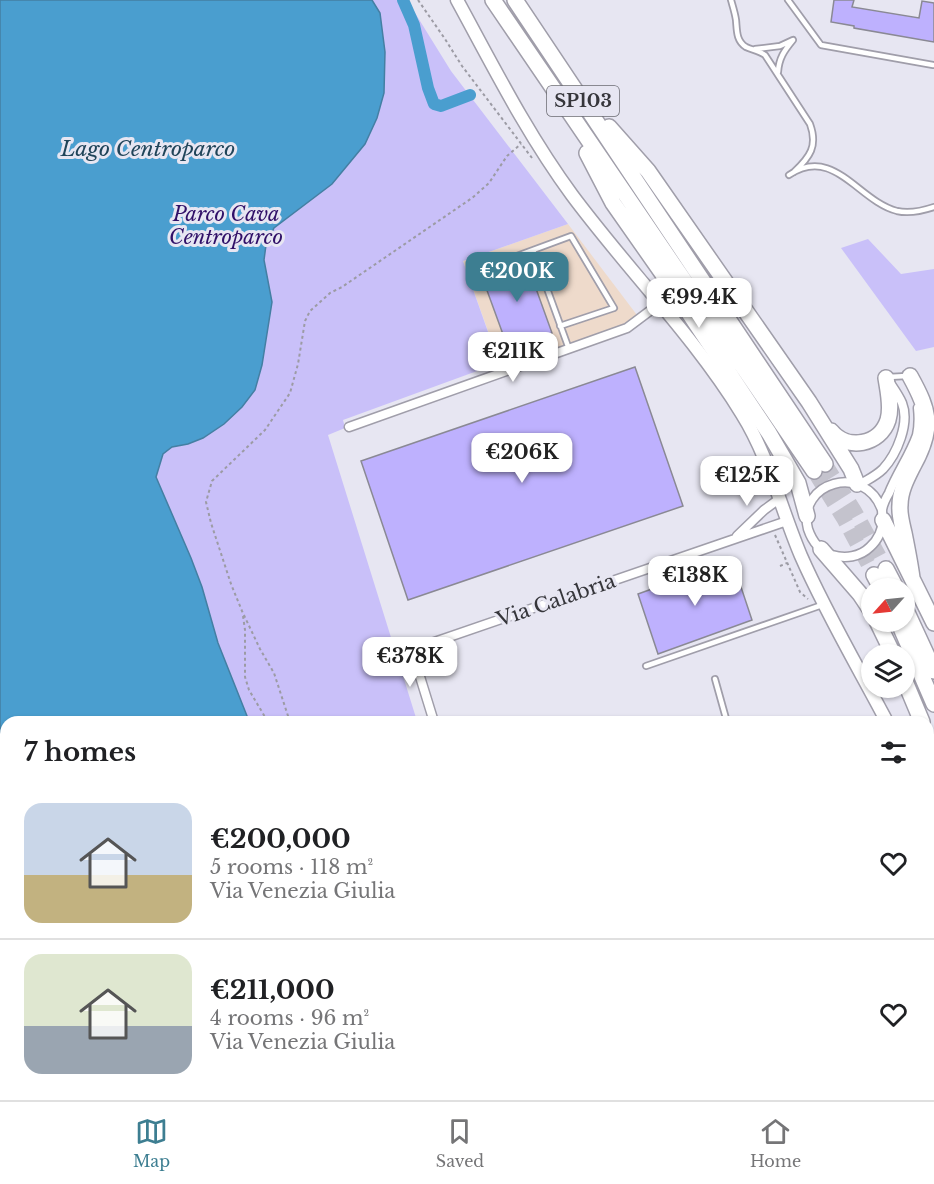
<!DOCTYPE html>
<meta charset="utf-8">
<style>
body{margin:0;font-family:"Libre Baskerville",serif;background:#f6f6f6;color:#202124;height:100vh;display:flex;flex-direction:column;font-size:22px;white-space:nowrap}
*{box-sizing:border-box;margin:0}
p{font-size:20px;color:#757577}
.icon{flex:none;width:33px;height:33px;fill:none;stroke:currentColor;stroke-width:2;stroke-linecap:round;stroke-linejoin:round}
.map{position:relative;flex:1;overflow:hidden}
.panel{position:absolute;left:0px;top:716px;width:934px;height:386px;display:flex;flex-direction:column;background:#fff;border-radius:18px 18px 0 0;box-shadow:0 2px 4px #0004}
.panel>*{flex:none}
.needle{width:39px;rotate:243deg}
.controls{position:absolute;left:861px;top:578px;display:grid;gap:12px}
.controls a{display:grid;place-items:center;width:54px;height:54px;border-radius:50%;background:#fff;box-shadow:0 2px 4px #0004;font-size:30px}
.price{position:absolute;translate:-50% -51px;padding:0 14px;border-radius:12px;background:#fff;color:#222;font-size:20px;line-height:39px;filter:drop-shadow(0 2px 3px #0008)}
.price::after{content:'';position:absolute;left:50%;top:36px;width:18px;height:14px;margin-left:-9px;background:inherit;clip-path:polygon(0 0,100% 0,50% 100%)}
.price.on{background:#3d7e91;color:#fff}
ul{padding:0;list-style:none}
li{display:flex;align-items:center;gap:18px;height:150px;padding:0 24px}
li+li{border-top:2px solid #e0e0e0}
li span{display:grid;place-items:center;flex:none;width:168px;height:120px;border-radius:18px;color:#555}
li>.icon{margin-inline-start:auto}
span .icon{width:72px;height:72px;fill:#fffc;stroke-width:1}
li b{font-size:26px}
h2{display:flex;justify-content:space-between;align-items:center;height:72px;padding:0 24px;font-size:26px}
.tabs{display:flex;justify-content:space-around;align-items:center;height:84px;border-top:2px solid #e0e0e0;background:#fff;font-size:16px;color:#757577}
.tabs a{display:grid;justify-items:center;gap:3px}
.tabs .on{color:#3d7e91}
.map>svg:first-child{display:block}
</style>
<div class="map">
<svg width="934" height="1100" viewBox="0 0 934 1100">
<rect width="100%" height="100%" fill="#e7e6f2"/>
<path fill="#eedacb" d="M568 224 640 319 503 373 463 261Z"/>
<path fill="#c9c0f9" d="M0 0H407L451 71 568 224 463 261 499 363 343 420 345 428 328 435 417 721 6 722V1095H546L548 1100H0Z
M868 239 901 274 934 269V347L916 351 841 248Z
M709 1095H847L849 1100H702Z"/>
<path fill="#4a9ecf" stroke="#447fa3" stroke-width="1.5" d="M0 0H372L380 13 385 52 384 93 377 118 365 144 332 184 274 228 266 245 264 260 272 302 262 365 255 390 242 407 224 424 203 438 188 444 172 447 163 454 156 477 191 558 202 587 218 643 249 721 6 722V1095H124L119 1100H5L0 1086Z"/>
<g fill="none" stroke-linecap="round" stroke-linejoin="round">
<path stroke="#447fa3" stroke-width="3" d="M928 994 934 992
M718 1100 725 1095"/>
<path stroke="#4a9ecf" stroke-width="12" d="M403 0 414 25 428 88 434 104 441 106 470 95"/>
</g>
<path fill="#beb1fe" stroke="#8a8994" stroke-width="1.5" d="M834 0H854L852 7 919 18 922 1 934 3V42L854 28V26L831 22Z
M525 258 552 333 508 348 481 274Z
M635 367 683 506 408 600 361 461Z
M732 560 752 620 658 654 638 594Z"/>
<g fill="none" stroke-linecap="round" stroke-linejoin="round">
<path stroke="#c4c3cd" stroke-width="15" stroke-dasharray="15 8" stroke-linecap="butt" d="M825 464 855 512 886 569
M814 471 844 519 874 575"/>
<g stroke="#a09eaa" stroke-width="8">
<path id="lane" d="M731 0C733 7 735 13 736 20 737 30 736 41 746 47 753 50 759 51 765 55L810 124C818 146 810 157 794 172
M788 0 821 45 933 65
M755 49 780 46 793 40C784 51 779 58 778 72
M789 175C834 145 858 201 897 211 910 214 922 211 934 207
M533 250 569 349
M476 271 571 236 614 308 560 326
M888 377 907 376
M646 666 822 605
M715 679 727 722"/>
</g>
<g stroke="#a09eaa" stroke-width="11">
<path id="street" d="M349 427 627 328 659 304
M859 485C867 480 876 476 883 469 897 454 910 423 902 403 899 396 894 389 890 383
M882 510C865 462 796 482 808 529 812 541 820 551 832 555 845 559 860 557 870 547 878 540 883 529 883 519 882 516 882 512 882 510 883 504 886 498 889 493 897 473 910 455 917 435 919 426 919 417 918 408
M737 536 764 510 779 499
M434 722 413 654 412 651 414 649 787 521
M639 1095 640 1100"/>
</g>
<g stroke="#a09eaa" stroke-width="15">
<path id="secondary" d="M457 0C493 66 527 134 572 195 627 269 694 336 742 414 769 457 781 509 801 556 826 613 858 667 887 722
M928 831 934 875"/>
</g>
<g stroke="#a09eaa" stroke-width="18">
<path id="highway" d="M493 0 814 471
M515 0 825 464
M609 127 648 171 809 402 851 469 857 484
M587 153 613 203 667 280 769 433 790 469 798 483 807 516
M910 376C930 412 934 428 913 466 907 478 900 491 900 505 899 514 902 524 904 533 907 548 910 563 912 578
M831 431C847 451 880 445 888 420 892 407 888 391 886 378
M883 520 934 623
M821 549 860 594 872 612
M886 569 896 588
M874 575 881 588
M904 606 934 671
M877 621 893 654
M898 621 934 704
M904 679 922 722
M928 740 934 754"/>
</g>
<path stroke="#9c9ba4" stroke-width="2" stroke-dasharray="3 3" stroke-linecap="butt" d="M418 0 445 39 462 66 532 158
M775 535 800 592 808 599
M780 566 787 563
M243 616 245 630V677L249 690 268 722
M290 722 274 673 260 649 242 611 231 584 211 523 206 502 212 481 265 430 290 393 298 364 305 321 310 311 330 293 342 287 472 198 489 183 507 156 521 144
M928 912 934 958
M0 1094 2 1100
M502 1095 506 1100
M137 1100 143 1095
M232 1100 237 1095"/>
<use href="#lane" stroke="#fff" stroke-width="4.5"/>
<use href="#street" stroke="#fff" stroke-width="8"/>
<use href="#secondary" stroke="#fff" stroke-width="12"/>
<use href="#highway" stroke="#fff" stroke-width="15"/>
</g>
<g text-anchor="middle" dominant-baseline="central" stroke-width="6" stroke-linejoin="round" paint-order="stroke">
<rect fill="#e7e6f2" stroke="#6b6b72" stroke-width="1.5" x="547" y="86" width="72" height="30" rx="4.5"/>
<g font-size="18" font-weight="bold" fill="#36363b">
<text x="583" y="101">SP103</text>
</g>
<g font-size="20" font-style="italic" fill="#301068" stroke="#e7e6f2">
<text x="226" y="214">Parco Cava<tspan x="226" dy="23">Centroparco</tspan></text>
</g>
<g font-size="20" fill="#36363b" stroke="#e7e6f2">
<text transform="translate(556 600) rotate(-19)">Via Calabria</text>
</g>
<g font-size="21" font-style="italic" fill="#204459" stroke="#e7e6f2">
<text x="148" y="149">Lago Centroparco</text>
</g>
</g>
</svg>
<div class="controls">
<a><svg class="needle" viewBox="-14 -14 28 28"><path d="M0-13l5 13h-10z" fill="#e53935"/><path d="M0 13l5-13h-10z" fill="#757577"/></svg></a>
<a><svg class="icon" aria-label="layers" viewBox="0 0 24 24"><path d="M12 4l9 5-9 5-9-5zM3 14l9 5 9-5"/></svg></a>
</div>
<b class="price on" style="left:517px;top:303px">€200K</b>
<b class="price" style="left:699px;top:329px">€99.4K</b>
<b class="price" style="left:513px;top:383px">€211K</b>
<b class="price" style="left:522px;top:484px">€206K</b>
<b class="price" style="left:747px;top:507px">€125K</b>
<b class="price" style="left:695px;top:607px">€138K</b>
<b class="price" style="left:410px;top:688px">€378K</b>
<section class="panel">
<h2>7 homes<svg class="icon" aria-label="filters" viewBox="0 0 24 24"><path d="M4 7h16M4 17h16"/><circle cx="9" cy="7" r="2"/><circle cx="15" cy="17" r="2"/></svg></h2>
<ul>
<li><span style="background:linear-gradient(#c9d6e8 60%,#c2b280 0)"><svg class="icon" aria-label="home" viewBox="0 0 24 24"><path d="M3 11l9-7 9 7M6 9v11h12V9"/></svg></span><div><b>€200,000</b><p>5 rooms · 118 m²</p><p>Via Venezia Giulia</p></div><svg class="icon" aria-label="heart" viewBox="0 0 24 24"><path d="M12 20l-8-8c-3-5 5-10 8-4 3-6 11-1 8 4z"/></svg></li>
<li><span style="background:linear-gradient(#dfe7d0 60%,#9aa5b1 0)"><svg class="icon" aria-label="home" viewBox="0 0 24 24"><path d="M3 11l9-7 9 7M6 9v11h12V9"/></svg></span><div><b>€211,000</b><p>4 rooms · 96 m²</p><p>Via Venezia Giulia</p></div><svg class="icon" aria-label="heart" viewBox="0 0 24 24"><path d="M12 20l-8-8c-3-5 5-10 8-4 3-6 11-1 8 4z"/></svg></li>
</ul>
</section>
</div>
<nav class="tabs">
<a class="on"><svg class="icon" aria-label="map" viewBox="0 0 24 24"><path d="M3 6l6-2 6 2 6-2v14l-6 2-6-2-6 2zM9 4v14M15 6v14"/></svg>Map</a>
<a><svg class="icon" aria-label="saved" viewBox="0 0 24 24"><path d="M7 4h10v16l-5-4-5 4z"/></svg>Saved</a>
<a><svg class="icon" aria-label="home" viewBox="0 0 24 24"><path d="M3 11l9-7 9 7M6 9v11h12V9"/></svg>Home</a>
</nav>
